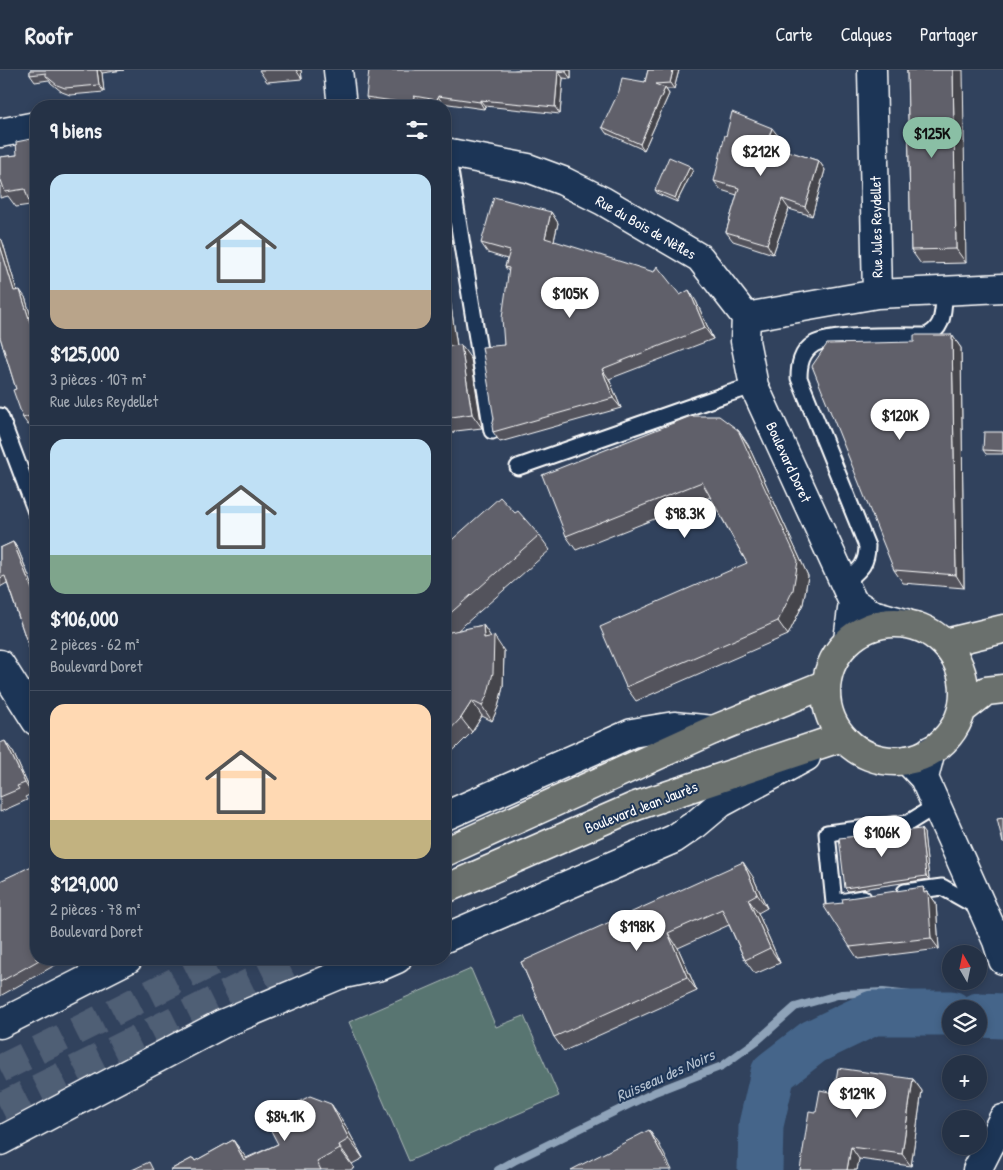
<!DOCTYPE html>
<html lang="fr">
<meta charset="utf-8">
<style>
body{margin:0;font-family:"Patrick Hand",sans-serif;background:#313e51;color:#f1f3f6;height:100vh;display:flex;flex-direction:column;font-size:19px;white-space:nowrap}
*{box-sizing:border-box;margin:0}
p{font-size:16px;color:#a3aab3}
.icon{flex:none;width:28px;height:28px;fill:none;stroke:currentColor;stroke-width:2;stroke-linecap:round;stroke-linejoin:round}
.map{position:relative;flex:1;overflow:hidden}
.side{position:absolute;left:30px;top:30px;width:421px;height:865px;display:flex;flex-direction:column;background:#253246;border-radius:20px;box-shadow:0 2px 8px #0003,0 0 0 1px #424d5f}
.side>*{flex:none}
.needle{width:32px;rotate:351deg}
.controls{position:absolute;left:942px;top:875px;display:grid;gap:10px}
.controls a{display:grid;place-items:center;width:45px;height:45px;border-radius:50%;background:#253246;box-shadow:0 2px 8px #0003,0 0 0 1px #424d5f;font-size:25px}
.price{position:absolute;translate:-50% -42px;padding:0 11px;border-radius:18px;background:#fff;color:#222;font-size:16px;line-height:32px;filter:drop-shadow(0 1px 2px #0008)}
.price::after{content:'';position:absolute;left:50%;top:30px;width:15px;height:11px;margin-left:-8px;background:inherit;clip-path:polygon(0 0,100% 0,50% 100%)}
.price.selected{background:#8abfa5;color:#111}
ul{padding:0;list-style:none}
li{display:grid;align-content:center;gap:10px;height:265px;padding:0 20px}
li+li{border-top:1px solid #424d5f}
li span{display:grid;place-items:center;height:155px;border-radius:15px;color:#555}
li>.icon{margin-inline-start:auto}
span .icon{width:90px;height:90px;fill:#fffc;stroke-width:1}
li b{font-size:21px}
h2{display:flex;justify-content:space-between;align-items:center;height:60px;padding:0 20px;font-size:21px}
header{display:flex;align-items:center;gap:30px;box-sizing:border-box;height:70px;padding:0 25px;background:#253246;border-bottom:1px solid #424d5f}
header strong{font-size:24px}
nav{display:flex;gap:28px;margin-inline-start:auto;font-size:18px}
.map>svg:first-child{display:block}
</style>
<header>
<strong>Roofr</strong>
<nav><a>Carte</a><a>Calques</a><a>Partager</a></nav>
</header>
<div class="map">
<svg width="1003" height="1100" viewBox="0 0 1003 1100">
<rect width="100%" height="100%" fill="#31425d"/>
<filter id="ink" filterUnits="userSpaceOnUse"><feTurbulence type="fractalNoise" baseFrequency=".02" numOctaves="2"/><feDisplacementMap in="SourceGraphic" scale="10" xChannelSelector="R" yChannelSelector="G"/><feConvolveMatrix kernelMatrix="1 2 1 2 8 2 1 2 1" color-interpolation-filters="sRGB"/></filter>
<g filter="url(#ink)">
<path fill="#597471" stroke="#acbab8" d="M471 899 496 957 524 946 559 1026 409 1091 349 952Z"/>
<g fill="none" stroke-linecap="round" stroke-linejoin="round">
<path stroke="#8fa3b9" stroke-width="8" d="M498 1100 514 1091 655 1022 722 996 758 970 795 937 841 924 883 922 911 925 951 942"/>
<path stroke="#44658a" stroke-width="45" d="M979 945 1003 946
M760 1100 761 1055 773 1003 813 972 873 943H951"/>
<path stroke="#505e75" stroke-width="28" stroke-dasharray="28 14" stroke-linecap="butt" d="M0 999 220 889
M0 1037 297 889"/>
<g stroke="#fff" stroke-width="19">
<path id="lane" d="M447 82 492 361
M0 346 36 442
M518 397 727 324 754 316
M844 513C859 500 867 496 867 476L799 308C799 295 801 282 814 274 831 264 902 266 926 266 946 257 942 240 945 221
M905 822 942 817 981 839
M863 828 834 833 827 763 908 753 937 735"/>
</g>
<g stroke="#fff" stroke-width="31">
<path id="street" d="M338 0 342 36
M872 0 877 224
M746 247 877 224 1003 218
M0 594 36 651
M445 746 632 663 674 656 713 660
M445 868 674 769 696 754 721 733 806 687
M0 954 128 889
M0 1071 222 954 339 905 381 896 397 889"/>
</g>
<g stroke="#fff" stroke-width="31">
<path id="secondary" d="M0 63 36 56
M445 82 528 98 563 111 603 131 700 188 746 247 745 271 754 316 853 532 848 570
M853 532 872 544 905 553
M907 690 924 708 997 871 1003 890
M924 708 931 680
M977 1100 1003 1049"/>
</g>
<g stroke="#fff" stroke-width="31">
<path id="primary" d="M826 622a69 69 0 1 1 138 0a69 69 0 1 1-138 0Z
M945 573 1003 559
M963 639 986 621 1003 619
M445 782 713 660 826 614
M445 819 636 736 842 667"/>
</g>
<use href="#lane" stroke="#1d3557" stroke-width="15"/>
<use href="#street" stroke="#1d3557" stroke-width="28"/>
<use href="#secondary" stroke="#1d3557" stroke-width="28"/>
<use href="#primary" stroke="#6b706d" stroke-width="28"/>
</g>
<path fill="#53535c" stroke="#fff" d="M30 0H124L102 3 104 22 70 25 62 22 51 13 49 10 35 12 30 5Z
M259 0H301L302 9 267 12Z
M516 0H571V9L563 8 560 44 485 36 484 39 442 33V36L419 33 418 36H389L370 34 366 27Z
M648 0H679L674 19H666L669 24 644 80 606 63 602 57 645 12Z
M907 0 966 193 921 194 911 180Z
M779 67 777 73H780L784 80 819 91 825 100 812 146 789 139 773 184 733 171 726 162 737 125 721 120 714 111Z
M17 85 30 135 16 137 8 126 0 128V87Z
M690 96 693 100 677 132 658 124 655 120Z
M551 142 558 153 554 171 680 225 696 231 713 269 609 309 621 338 500 372 493 362 494 349 504 275 509 202 505 197 507 189 488 183 481 173Z
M0 168 2 170 17 221 25 227 36 263V353L28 355 23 348 16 319 0 267Z
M445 218 449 223 457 275 471 289 482 358 456 361 445 367Z
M952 265 961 278 964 518 903 513 894 500 914 272Z
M738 360 748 375 808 506 803 534 788 565 636 631 626 617 747 493 710 427 576 480 566 466Z
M1003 362V384H986L983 380Z
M515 443 539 465 550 480 457 561 483 555 491 567 504 581 503 617 498 637 492 651 482 646 472 662 456 678 445 687V476Z
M13 472 18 479 36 524V588H35L30 581 7 513 0 517V478Z
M0 673 13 682 32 724 25 727 27 730 0 742Z
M924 763 929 809 848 821 845 818Z
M753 807 767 838 758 843 780 893 755 904 745 890 729 855 678 878 697 921 564 981 554 967 521 892Z
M0 811 36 889H66L0 926Z
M927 822H928L936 833 939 879 858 889 850 877Z
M913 1009 922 1021 911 1096 859 1089 857 1100H800L816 1042 834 1023Z
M331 1034 344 1053 363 1088 352 1094 354 1098 350 1100H170L193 1088 195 1091 233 1070 246 1088 278 1074Z"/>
<path fill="#44444b" stroke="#fff" d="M97 0H100L102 3 104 22 99 15Z
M296 0H301L302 9Z
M566 0H571V9L566 2Z
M673 0H679L674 19 670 13Z
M953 0H963L966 193 956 179Z
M558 1 563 8 560 44 555 37Z
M665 18 669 24 644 80 640 74Z
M414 26 419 33 418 36H415L413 34Z
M438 26 442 33V36L437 30Z
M480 30 485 36 484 39 480 32Z
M772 58 779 67 775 79 768 70Z
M780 73 786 83 779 78Z
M819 91 825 100 812 146 805 137Z
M690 96 693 100 677 132 675 128Z
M782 129 789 139 773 184 767 174Z
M551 142 558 153 552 179 545 168Z
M0 168 2 170 19 228 14 221 0 175Z
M445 218 449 223 459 290 449 276 445 248Z
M20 220 25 227 36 263V271Z
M689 220 696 231 713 269 705 258Z
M952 265 961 278 964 518 956 505Z
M461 275 471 289 482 358 472 344Z
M602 299 609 309 621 338 613 328Z
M738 360 748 375 808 506 803 534 788 565 778 551Z
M13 472 18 479 36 524V529Z
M483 555 493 570 494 566 504 581 503 617 498 637 492 651 482 636 484 568Z
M472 631 482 646 472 662 461 648Z
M5 671 13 682 32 724 25 713Z
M921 759 924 763 929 809 926 806Z
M743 792 753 807 767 838 757 824Z
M923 817 928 824V822L936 833 939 879 931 868Z
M748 829 758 843 780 893 770 878Z
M668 863 678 878 697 921 687 907Z
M913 1009 922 1021 911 1096 902 1084Z
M331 1034 344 1053 363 1088 349 1069Z
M649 1060 659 1074 672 1100H670Z
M233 1070 247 1089 244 1090Z
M339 1075 352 1094 354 1098 340 1079Z
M851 1077 859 1089 857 1100H847Z"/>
<path fill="#61616b" stroke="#fff" d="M30 0H97L99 15 65 18 57 15 46 6V3L30 5Z
M369 0H566V2L558 1 555 37 480 30V32L438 26 437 30 414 26 413 34 366 27Z
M648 0H673L670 13 655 14 665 18 640 74 602 57 619 21 622 8 645 12Z
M907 0H953L956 179 911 180Z
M732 42 772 58 768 70 780 73 779 78 819 91 805 137 782 129 767 174 726 162 739 118 714 111 725 65 726 66Z
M36 68V156L25 119 5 122 1 110H0V87L17 85 16 72Z
M669 87 690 96 675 128 655 120Z
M494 127 551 142 545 168 654 202 657 196 680 225 689 220 705 258 602 299 613 328 493 362 492 356 494 349 482 277 504 275 502 248 509 198 505 197 510 181 481 173Z
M0 175 14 221 20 220 36 271V278H35L36 283V344L23 348 13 320 16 319 0 267Z
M445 248 449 276 461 275 472 344 445 348Z
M914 265H952L956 505 894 500 812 296 827 274 914 272Z
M691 346H719L738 360 798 491 793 520 778 551 626 617 600 557 747 493 702 412 566 466 542 405Z
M984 362H1003V381L983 380Z
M500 427 515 443 518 441 539 465 445 548V476Z
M13 472 36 529V579L30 581 5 506 0 508V478Z
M483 555 484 568 494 566 493 603 488 623 482 636 472 631 461 648 445 665V563Z
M5 671 25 713 17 716 19 719 0 727V673Z
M1003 748V773L997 749Z
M921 759 926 806 845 818 839 768Z
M743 792 757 824 748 829 770 878 745 890 722 839 668 863 687 907 554 967 521 892Z
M36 794V889H41L0 912V811Z
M923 817 924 823 928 822 931 868 850 877 823 835 843 833 842 829Z
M838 998 913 1009 902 1084 851 1077 847 1100H800L809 1041 816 1042 820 1020 834 1023Z
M310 1026 331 1034 349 1069 339 1075 340 1079 317 1092 321 1100H170L193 1088 195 1091 233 1070 244 1090 278 1074 265 1049Z
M649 1060 670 1100H571Z
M149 1092 153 1100H132Z"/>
</g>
<g text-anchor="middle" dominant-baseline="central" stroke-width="4" stroke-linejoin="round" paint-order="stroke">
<g font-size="15" fill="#fff" stroke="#1d3557">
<text transform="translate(646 157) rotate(30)">Rue du Bois de Nèfles</text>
<text transform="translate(876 157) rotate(-91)">Rue Jules Reydellet</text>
<text transform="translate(789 392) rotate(65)">Boulevard Doret</text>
<text transform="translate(641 737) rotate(-21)">Boulevard Jean Jaurès</text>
</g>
<g font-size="16" font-style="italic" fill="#b4c1d0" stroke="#1d3557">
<text transform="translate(665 1005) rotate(-24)">Ruisseau des Noirs</text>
</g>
</g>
</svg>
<div class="controls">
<a><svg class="needle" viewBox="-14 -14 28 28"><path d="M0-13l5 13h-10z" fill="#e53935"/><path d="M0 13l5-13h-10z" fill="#a3aab3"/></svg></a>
<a><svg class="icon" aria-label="layers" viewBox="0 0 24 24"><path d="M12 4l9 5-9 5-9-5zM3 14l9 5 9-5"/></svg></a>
<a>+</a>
<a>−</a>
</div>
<b class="price selected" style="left:932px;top:89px">$125K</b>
<b class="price" style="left:761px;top:107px">$212K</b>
<b class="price" style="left:570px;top:249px">$105K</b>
<b class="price" style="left:900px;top:371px">$120K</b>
<b class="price" style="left:685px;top:469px">$98.3K</b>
<b class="price" style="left:882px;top:788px">$106K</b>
<b class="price" style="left:637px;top:882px">$198K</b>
<b class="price" style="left:857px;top:1049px">$129K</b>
<b class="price" style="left:285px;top:1072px">$84.1K</b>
<section class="side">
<h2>9 biens<svg class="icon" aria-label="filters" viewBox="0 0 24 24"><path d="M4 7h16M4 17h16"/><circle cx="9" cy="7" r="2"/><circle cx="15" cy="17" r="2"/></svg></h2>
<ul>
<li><span style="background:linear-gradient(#bfe0f5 75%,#b9a48a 0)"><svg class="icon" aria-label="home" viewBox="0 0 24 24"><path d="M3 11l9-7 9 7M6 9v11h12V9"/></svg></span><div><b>$125,000</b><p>3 pièces · 107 m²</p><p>Rue Jules Reydellet</p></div></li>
<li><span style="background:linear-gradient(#bfe0f5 75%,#7fa58c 0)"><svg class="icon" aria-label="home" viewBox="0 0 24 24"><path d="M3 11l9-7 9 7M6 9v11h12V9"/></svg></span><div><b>$106,000</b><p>2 pièces · 62 m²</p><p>Boulevard Doret</p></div></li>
<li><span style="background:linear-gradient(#ffd9b3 75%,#c2b280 0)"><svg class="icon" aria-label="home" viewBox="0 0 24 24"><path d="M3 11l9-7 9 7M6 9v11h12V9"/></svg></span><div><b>$129,000</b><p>2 pièces · 78 m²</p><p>Boulevard Doret</p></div></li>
</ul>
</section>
</div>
